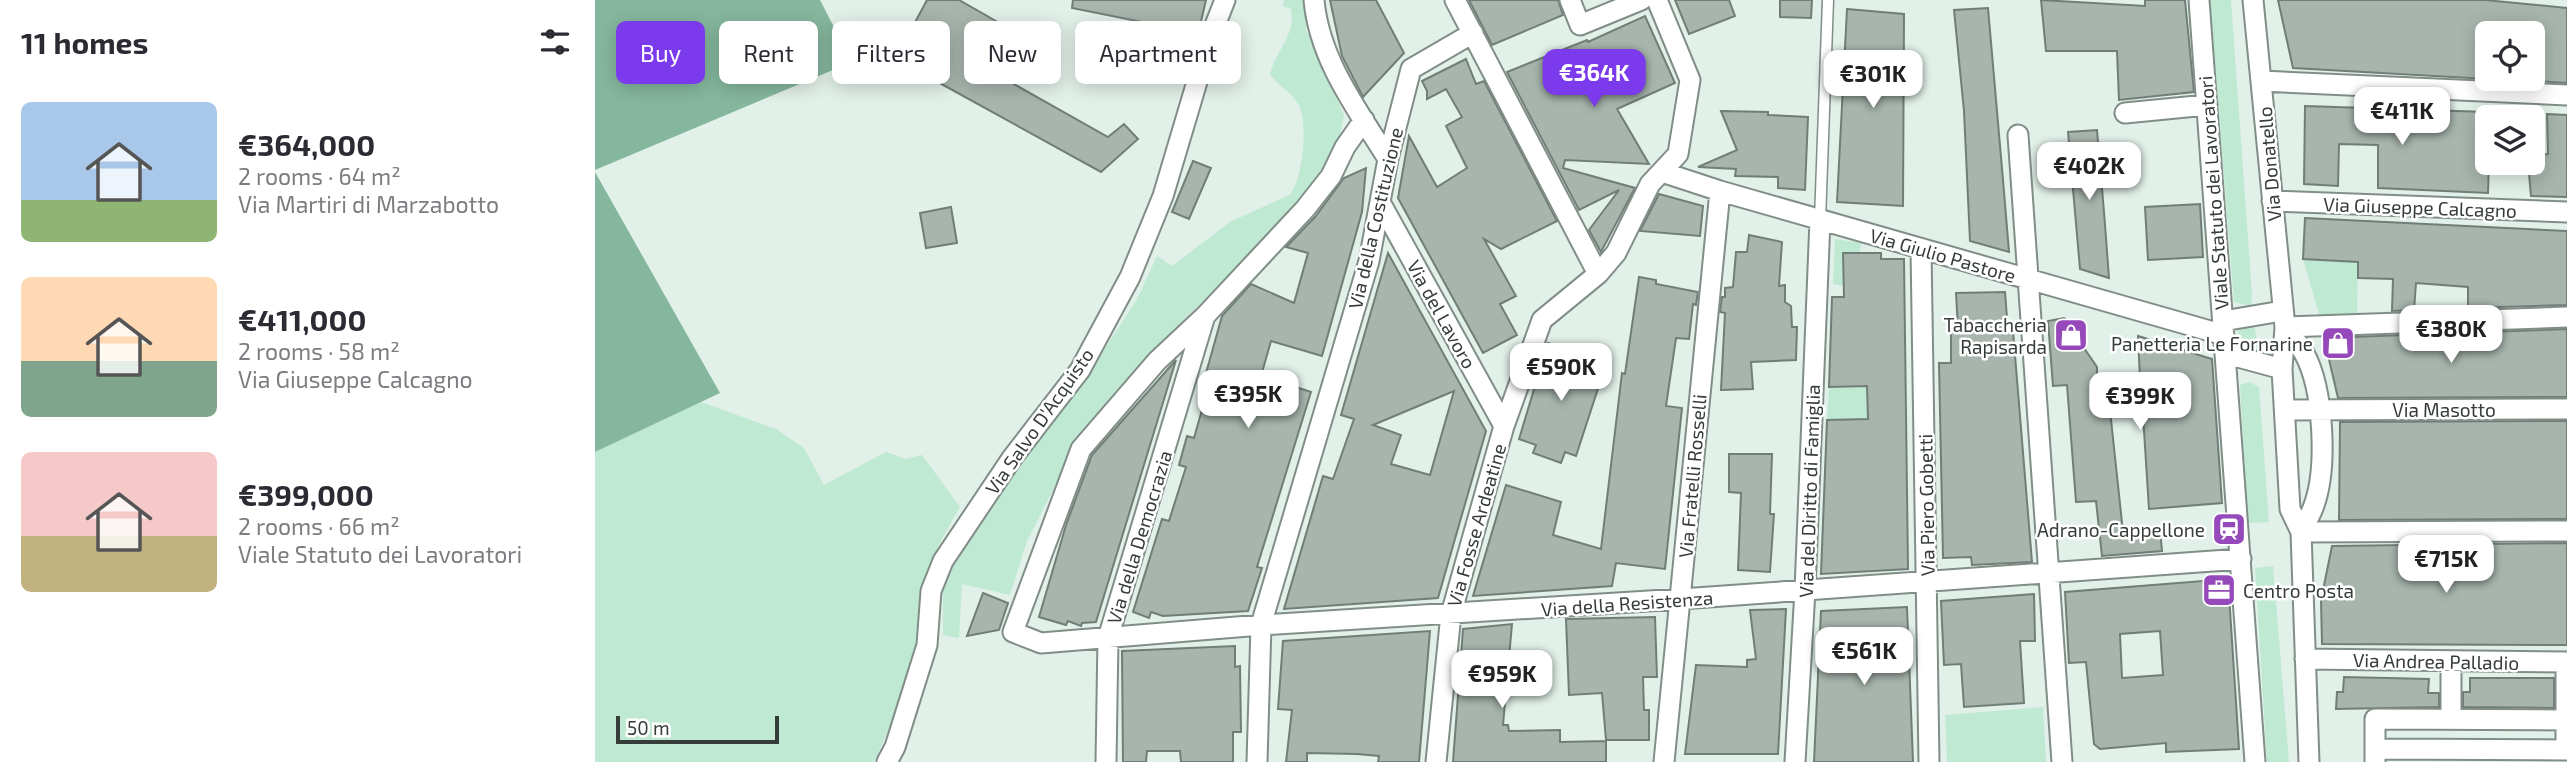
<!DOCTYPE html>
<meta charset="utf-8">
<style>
body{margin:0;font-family:"Exo 2",sans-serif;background:#f7f7f7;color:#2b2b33;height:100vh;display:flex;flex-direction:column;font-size:26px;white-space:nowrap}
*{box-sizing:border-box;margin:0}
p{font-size:23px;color:#7c7c81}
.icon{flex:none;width:38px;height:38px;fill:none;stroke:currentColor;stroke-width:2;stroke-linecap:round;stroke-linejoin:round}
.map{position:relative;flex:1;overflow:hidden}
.sheet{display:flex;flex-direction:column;background:#fff;width:595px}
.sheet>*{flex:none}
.top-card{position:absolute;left:21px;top:21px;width:665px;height:63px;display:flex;gap:14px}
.buttons{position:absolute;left:1880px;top:21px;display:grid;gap:14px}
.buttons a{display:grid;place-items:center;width:70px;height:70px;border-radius:10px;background:#fff;box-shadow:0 4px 18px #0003;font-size:35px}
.scale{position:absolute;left:21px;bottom:18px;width:163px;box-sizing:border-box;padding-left:7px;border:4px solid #363c39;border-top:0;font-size:19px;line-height:24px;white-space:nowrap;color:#363c39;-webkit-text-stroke:5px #fff;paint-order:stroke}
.price{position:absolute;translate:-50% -60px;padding:0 16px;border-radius:14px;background:#fff;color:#222;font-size:23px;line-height:46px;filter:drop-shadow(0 2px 4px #0008)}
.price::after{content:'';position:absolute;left:50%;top:42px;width:21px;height:16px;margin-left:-10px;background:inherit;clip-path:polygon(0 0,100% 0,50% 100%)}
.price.on{background:#7c3aed;color:#fff}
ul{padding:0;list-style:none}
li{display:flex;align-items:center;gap:21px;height:175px;padding:0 21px}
li span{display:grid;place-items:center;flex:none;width:196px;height:140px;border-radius:10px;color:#555}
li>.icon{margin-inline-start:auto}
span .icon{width:84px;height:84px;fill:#fffc;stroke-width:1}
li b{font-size:30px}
h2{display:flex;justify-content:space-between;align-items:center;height:84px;padding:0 21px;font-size:30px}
.pill{padding:0 24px;border-radius:10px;background:#fff;box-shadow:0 4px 18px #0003;font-size:24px;line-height:63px}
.pill.on{background:#7c3aed;color:#fff}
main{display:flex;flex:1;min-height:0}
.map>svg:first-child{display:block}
</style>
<main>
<section class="sheet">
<h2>11 homes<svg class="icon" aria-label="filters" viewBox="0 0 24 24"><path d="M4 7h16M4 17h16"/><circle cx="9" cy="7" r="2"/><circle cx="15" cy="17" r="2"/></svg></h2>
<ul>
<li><span style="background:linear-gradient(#a9c7e8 70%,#8fb573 0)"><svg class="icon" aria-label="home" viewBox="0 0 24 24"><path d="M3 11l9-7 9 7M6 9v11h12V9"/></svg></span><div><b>€364,000</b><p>2 rooms · 64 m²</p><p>Via Martiri di Marzabotto</p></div></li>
<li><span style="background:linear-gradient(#ffd9b3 60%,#7fa58c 0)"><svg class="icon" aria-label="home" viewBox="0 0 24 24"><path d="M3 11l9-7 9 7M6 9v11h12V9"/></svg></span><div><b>€411,000</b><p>2 rooms · 58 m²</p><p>Via Giuseppe Calcagno</p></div></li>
<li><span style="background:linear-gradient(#f6c9c9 60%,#c2b280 0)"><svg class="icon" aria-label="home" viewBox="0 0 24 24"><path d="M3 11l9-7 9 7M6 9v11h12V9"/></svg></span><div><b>€399,000</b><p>2 rooms · 66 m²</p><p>Viale Statuto dei Lavoratori</p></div></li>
</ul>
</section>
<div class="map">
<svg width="1972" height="762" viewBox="0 0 1972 762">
<rect width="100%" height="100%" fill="#e1f0e8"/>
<path fill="#bfe9d3" d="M689 0H710L711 30 749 115 742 150 728 174 662 254 592 316 487 433 432 541 415 595 367 584 364 638 348 635V590L353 572 425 466 495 372 542 299 562 256 577 266 635 222 694 195C708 182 713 123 704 106 698 93 683 86 675 74 681 50 701 35 696 9L688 6Z
M1615 0H1636L1657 294 1656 306 1639 302Z
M1240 239 1266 243 1265 253 1249 286 1238 284Z
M1708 259 1763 262 1762 316 1725 317Z
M1652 328H1660L1663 354 1641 351 1640 337 1644 330Z
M1654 382 1664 387 1674 522 1653 523 1645 385Z
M1272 386 1273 419 1232 420 1234 387Z
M106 402 181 429 209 448 229 485 291 452 311 459 327 455 365 507C353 528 341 548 333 570 326 589 328 610 325 629 316 676 299 720 279 762H0V452Z
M1678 566 1694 762H1672L1660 568Z
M1448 707 1451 762H1352L1350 715Z"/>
<path fill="#85b79e" d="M0 0H225L257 62 0 170Z
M0 172 125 393 0 452Z"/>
<path fill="#a7b5ad" stroke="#717e77" stroke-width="2" fill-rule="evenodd" d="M332 0H364L408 25 385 65 513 137 529 124 543 139 506 172 341 81 345 74 304 52Z
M478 0H611L601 43 550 33 552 23 477 8Z
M735 0H781L809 53 768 97 747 56Z
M874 0H963L968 15 897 45Z
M1080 0H1134L1140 16 1094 34Z
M1185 0H1217L1216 18 1185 17Z
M1446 0 1550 6V0H1590L1599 92 1524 100 1522 51H1451Z
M1683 0H1890L1972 8V83L1942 81 1944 45H1937V33H1892V79L1698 68Z
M1393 8 1408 180 1414 252 1375 241 1369 111 1359 10Z
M1252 9 1309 14 1308 206 1242 202Z
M1050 16 1080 83 1022 109 1054 164 970 160 968 168 1040 188 1006 252 994 230 1024 190 984 210 912 72 992 40 993 42Z
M871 59 881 84 889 81 962 221 906 249 889 239 921 296 905 304 922 335 888 353 803 198 814 136 842 187 872 168 851 126 867 117 851 89 832 99V91L827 81Z
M1710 106 1892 112V163H1894L1893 193 1783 188V145L1744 144 1743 186 1709 184Z
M1126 111 1173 112V115L1213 117 1210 190 1183 188V177L1140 176 1141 169 1103 167 1142 150Z
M1952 114 1972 115V197L1936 196 1933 163H1937V155L1953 154Z
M1502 130 1509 212 1514 278 1485 269 1473 132Z
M598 161 616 168 594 219 577 212Z
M771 168 767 212 727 356 676 341 666 376 716 392 662 567 667 568 653 611 568 616 556 612 554 618 538 612 567 519 574 521 591 467 584 465 592 436 599 438 614 385 608 384 627 316 656 284 699 303 713 253 691 247 720 217 749 178Z
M1064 194 1108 206 1105 236 1045 231Z
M1605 204 1608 257 1553 260 1550 207Z
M356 207 362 243 331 248 325 213Z
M1710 218 1972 231V305L1873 308V287L1821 283 1819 310 1797 311 1798 279 1763 278V262L1708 259Z
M1154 235 1187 242 1184 286 1190 285V302L1196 306 1197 327H1202L1201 360 1156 362 1158 389 1126 390 1130 313 1125 312 1127 297H1130V288L1138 287 1141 252H1152Z
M793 253 891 431 843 598 689 609 728 476 738 479 759 419 746 415ZM859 391 835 475 796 464 806 435 778 425Z
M1248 253H1286V259H1309L1313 569 1226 574 1232 420 1273 419 1272 386 1234 387 1237 297H1249Z
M1044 277 1061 280V284L1103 292 1101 305 1098 304 1094 339 1081 338 1071 406 1087 408 1070 569 1021 563 1017 586 878 596 911 485 966 502 958 535 1006 549 1027 373 1030 374Z
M1410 292 1413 331H1418L1437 562 1377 565 1376 557 1348 558 1344 363H1356V330L1363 329 1361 293Z
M1469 318 1475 324 1487 323V345L1502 367V382L1545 379 1543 336 1617 359 1627 503 1554 509 1547 399 1514 401 1528 532 1565 529 1567 551 1507 556 1501 501 1481 502 1472 385 1458 386 1453 321Z
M1972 329V397L1743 398 1729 338Z
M953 343 981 353 980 356 1010 367 981 456 970 452 966 463 938 453 941 445 924 439Z
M581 360 501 622 487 623 486 626 473 621 471 625 444 617 471 525 497 455Z
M1972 421V519L1744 520 1745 422Z
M1134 454H1177L1175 514H1179L1175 572 1143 570 1146 493 1134 492Z
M1972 543V645L1727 644 1726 600 1737 546Z
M1633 579 1644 749 1571 752V743L1505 749 1499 744 1491 662 1474 663 1470 592ZM1565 631 1568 675 1527 678 1525 634Z
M388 593 413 603 404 630 372 636Z
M1439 594 1440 641H1425L1429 703 1369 707 1366 664 1349 665 1346 601Z
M1312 607 1318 762H1219L1226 611Z
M1191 609 1183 754H1090L1101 665 1152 667V660L1161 659 1155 610Z
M1060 617 1062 677H1048L1049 710H1054V740H1011L1007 693 974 695 971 619Z
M917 624 908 725H913L914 731 965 730V742L1011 741V762H858L868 629Z
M835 631 824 762H783L784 756 762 754 712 753V762H691L697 710 683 709 688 641Z
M640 646V667L645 666 646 732H638V762H586L585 751H552L551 762H528L527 651Z
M1749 677 1834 679 1833 693H1844V707L1741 709 1742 692H1748Z
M1875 678H1959V708L1868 707V692H1875Z"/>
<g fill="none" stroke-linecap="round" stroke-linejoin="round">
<g stroke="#808e87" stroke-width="13">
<path id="lane" d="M1225 220 1233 0"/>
</g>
<g stroke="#808e87" stroke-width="23">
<path id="street" d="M719 0C724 59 762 109 793 159
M860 0 1003 274
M975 0 985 25 1046 0
M1604 0 1660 762
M1658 0 1690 327 1687 369 1695 509 1706 532 1714 762
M1666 81 1972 95
M1530 113 1612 105
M769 120 750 147 736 176 710 209 610 316 562 361 486 449 418 632 446 643 666 625 1086 599 1646 559
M1423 135 1467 762
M1067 172 1125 191 1629 335
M1677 201 1972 212
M785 202 909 426
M1326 249 1334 762
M1628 321 1687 311
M1690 327 1972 317
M1690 327C1696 335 1704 344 1709 353 1729 389 1733 470 1718 508 1715 516 1710 524 1706 532
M1632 354 1687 369
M1690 410 1972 409
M1706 532 1972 531
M1710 659 1972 662
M1856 661V719
M1780 749 1971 750V662
M292 762 300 747 332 645 336 591 348 561 417 458 485 370 535 277 568 196 615 38 630 0
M511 762 513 638 609 319
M662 762 666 625 774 261 793 159 816 69 878 33
M841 762 856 614 909 426 947 320 1003 274 1021 253 1055 184 1083 154 1095 80 1062 0
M1069 762 1125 191
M1200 762 1210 590 1225 220
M1780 762V719L1971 720"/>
</g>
<use href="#lane" stroke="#fff" stroke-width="10"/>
<use href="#street" stroke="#fff" stroke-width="19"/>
</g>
<defs>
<g id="shop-square" transform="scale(1.75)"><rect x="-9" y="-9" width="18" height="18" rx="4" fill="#9549ba" stroke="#fff"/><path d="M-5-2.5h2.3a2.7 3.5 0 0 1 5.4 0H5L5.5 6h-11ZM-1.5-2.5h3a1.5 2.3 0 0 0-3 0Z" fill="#fff"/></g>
<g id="station-square" transform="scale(1.75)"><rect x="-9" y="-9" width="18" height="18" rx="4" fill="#9549ba" stroke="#fff"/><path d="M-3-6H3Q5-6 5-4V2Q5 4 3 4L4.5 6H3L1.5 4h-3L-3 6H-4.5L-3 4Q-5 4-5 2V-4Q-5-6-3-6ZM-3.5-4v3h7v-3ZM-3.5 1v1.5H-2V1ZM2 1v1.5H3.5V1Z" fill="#fff"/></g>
<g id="office-square" transform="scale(1.75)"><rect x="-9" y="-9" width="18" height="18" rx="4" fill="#9549ba" stroke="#fff"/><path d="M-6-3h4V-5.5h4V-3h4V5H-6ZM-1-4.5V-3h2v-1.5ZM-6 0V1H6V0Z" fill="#fff"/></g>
</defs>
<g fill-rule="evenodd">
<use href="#shop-square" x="1476" y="335"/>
<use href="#shop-square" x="1743" y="343"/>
<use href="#station-square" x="1634" y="529"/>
<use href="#office-square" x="1624" y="590"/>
</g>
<g text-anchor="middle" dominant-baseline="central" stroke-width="5" stroke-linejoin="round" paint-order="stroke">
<g font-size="19" fill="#363c39" stroke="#fff">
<text transform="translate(1674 164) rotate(-95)">Via Donatello</text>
<text transform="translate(1618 193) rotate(-94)">Viale Statuto dei Lavoratori</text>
<text transform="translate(1825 207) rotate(2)">Via Giuseppe Calcagno</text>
<text transform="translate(780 218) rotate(-77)">Via della Costituzione</text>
<text transform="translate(1348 255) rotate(16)">Via Giulio Pastore</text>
<text transform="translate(847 314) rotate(61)">Via del Lavoro</text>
<text x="1849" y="409">Via Masotto</text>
<text transform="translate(444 421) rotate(-55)">Via Salvo D'Acquisto</text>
<text transform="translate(1097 476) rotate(-85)">Via Fratelli Rosselli</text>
<text transform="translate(1214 491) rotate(-88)">Via del Diritto di Famiglia</text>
<text transform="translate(1331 505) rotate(-91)">Via Piero Gobetti</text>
<text transform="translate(881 525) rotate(-74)">Via Fosse Ardeatine</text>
<text transform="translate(544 537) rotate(-73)">Via della Democrazia</text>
<text transform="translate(1032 603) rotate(-4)">Via della Resistenza</text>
<text transform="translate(1841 661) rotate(1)">Via Andrea Palladio</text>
</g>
<g font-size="19" fill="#363c39" stroke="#fff" text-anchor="end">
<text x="1452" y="324">Tabaccheria<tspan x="1452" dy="22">Rapisarda</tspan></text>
<text x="1718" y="343">Panetteria Le Fornarine</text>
<text x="1610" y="529">Adrano-Cappellone</text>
<text x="1648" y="590" text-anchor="start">Centro Posta</text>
</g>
</g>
</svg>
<div class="buttons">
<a><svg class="icon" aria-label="locate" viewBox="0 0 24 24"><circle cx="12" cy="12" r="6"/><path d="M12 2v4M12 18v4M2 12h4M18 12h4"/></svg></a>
<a><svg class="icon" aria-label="layers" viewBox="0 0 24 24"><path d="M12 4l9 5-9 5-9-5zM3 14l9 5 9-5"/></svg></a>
</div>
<div class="scale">50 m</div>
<b class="price on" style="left:999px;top:109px">€364K</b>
<b class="price" style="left:1278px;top:110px">€301K</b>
<b class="price" style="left:1807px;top:147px">€411K</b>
<b class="price" style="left:1494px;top:202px">€402K</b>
<b class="price" style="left:1856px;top:365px">€380K</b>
<b class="price" style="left:966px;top:403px">€590K</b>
<b class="price" style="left:653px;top:430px">€395K</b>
<b class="price" style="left:1545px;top:432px">€399K</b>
<b class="price" style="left:1851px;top:595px">€715K</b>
<b class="price" style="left:1269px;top:687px">€561K</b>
<b class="price" style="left:907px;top:710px">€959K</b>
<div class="top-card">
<a class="pill on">Buy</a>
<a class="pill">Rent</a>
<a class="pill">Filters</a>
<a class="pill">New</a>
<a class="pill">Apartment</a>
</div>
</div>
</main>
